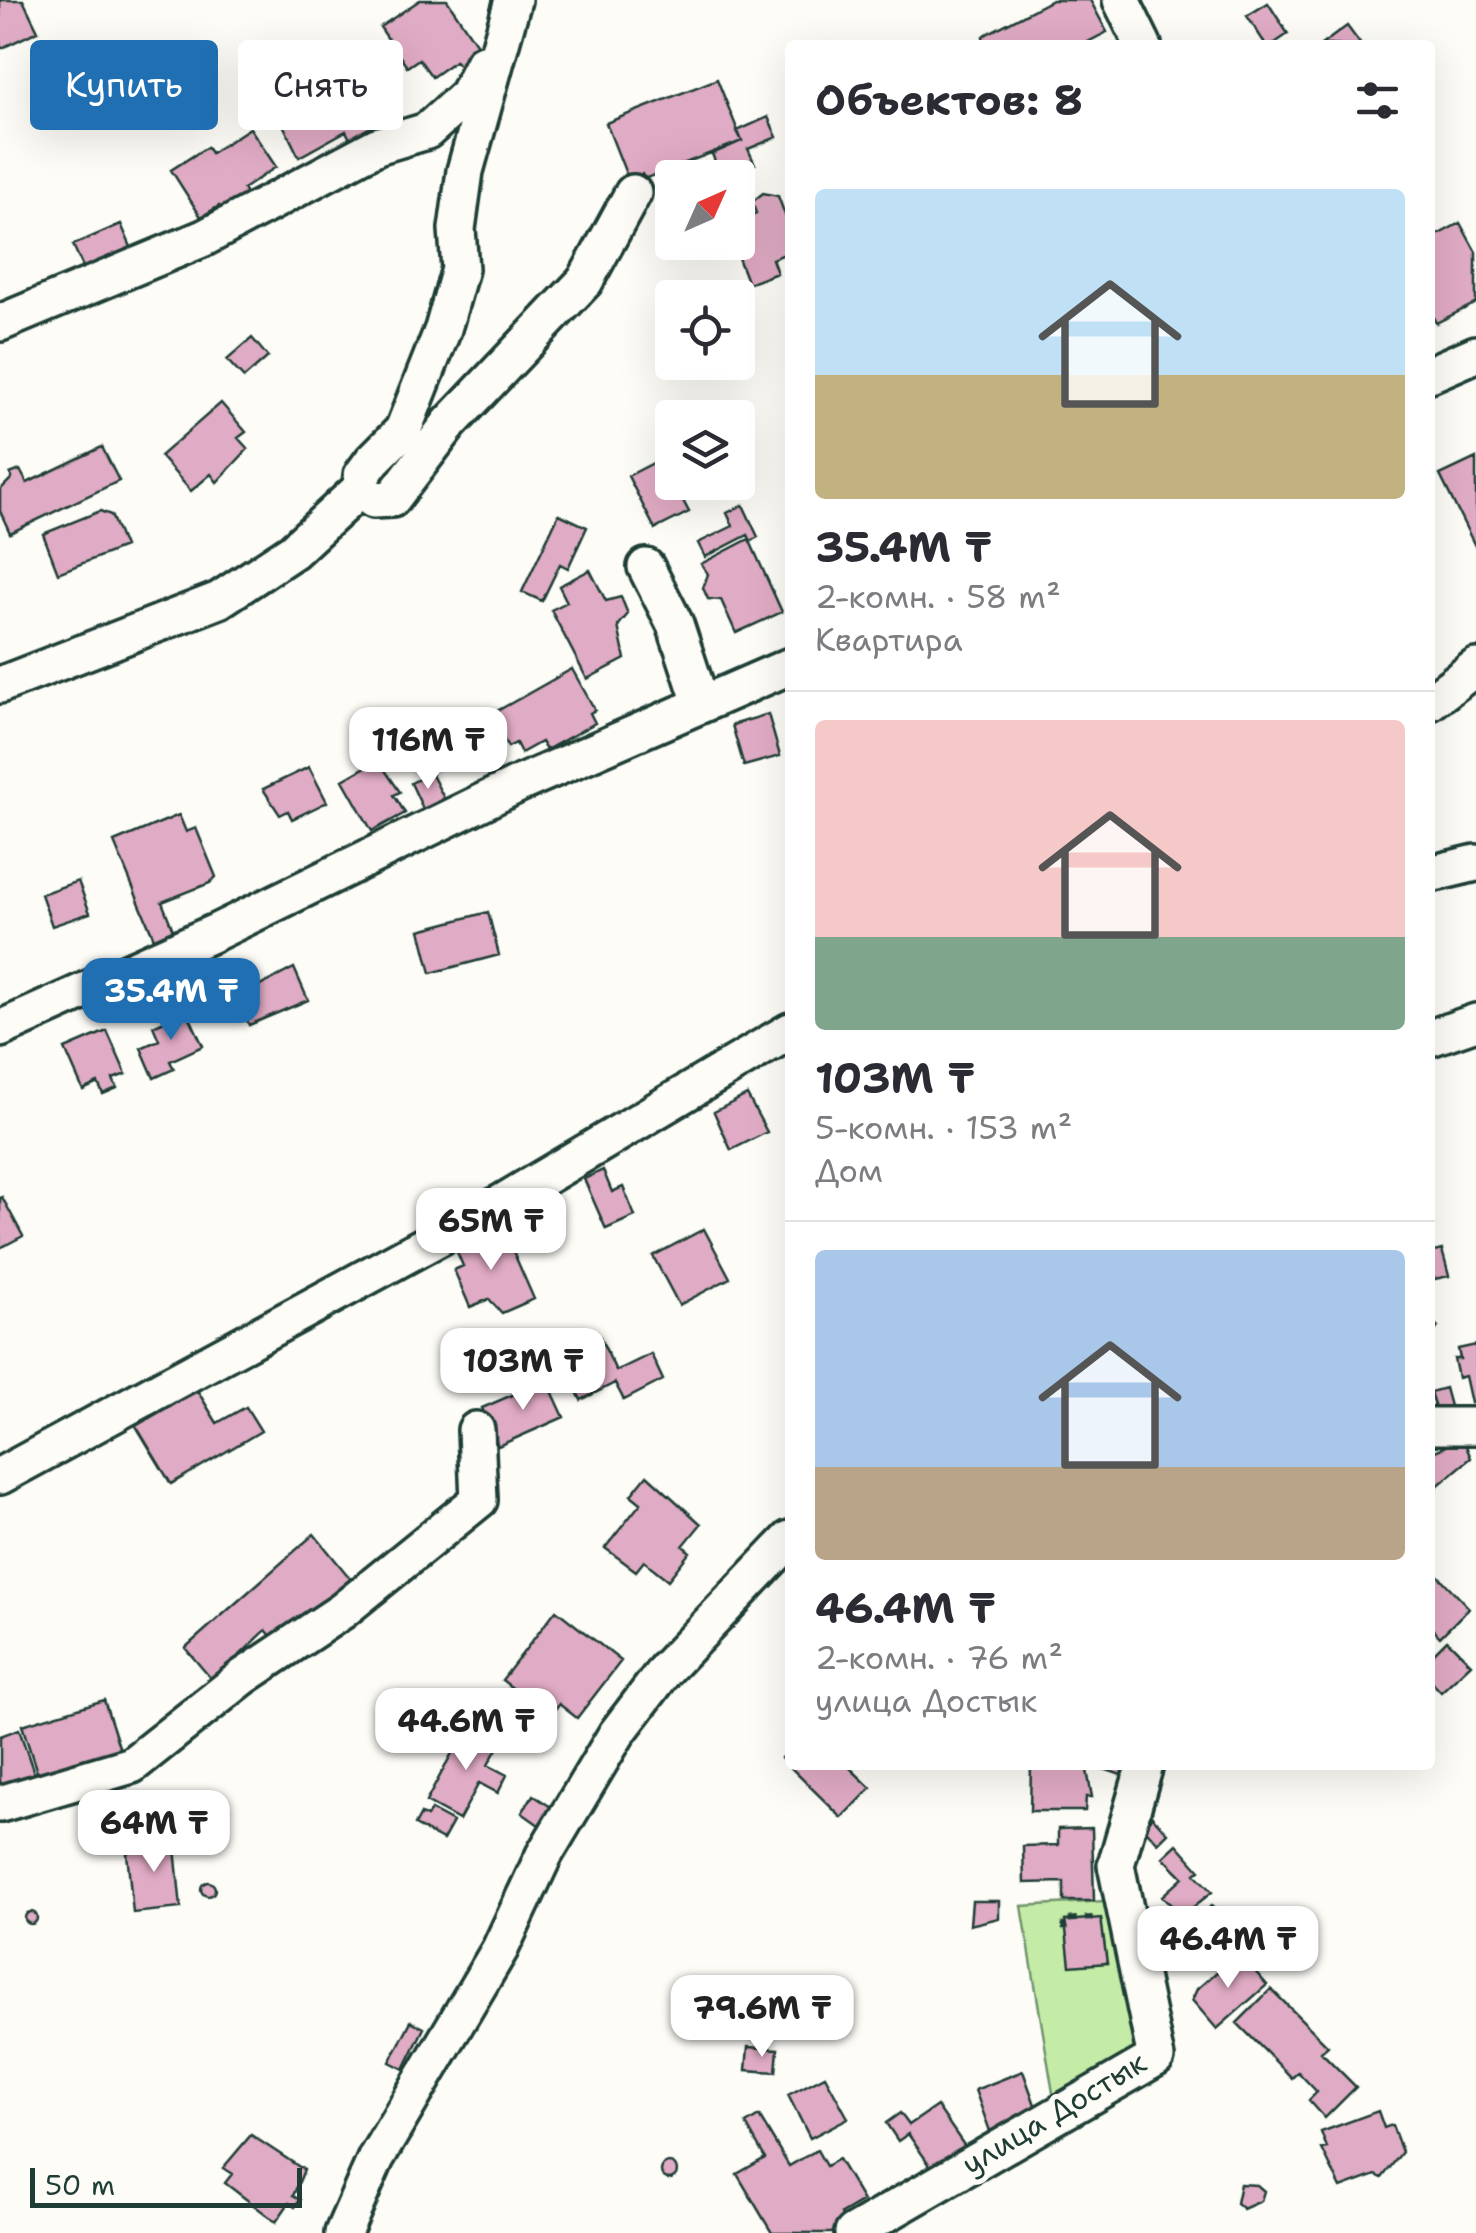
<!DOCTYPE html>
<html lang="ru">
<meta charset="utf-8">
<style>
body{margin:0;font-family:"Shantell Sans",sans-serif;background:#f2f2f3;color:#2b2b33;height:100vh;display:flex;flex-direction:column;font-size:38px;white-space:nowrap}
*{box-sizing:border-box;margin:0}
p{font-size:32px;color:#7c7c81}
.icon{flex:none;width:55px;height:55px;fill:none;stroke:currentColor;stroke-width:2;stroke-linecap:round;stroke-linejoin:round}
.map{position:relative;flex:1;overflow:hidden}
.side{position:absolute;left:785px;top:40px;width:650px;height:1730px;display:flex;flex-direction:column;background:#fff;border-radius:10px;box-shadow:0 10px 40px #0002}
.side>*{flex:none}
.top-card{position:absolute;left:30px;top:40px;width:605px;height:90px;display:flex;gap:20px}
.needle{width:65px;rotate:45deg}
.tools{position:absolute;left:655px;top:160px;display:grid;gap:20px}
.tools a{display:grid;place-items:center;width:100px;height:100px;border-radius:10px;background:#fff;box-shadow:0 10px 40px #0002;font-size:50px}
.scale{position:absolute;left:30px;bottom:25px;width:272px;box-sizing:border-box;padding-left:10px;border:5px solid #1f3d34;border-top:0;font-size:28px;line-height:35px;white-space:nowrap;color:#1f3d34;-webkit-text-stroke:8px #fdfcf7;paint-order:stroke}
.price{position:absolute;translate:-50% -85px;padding:0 22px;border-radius:20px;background:#fff;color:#222;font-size:32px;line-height:65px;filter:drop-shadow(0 2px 5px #0008)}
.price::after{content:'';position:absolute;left:50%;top:60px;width:30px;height:22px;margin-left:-15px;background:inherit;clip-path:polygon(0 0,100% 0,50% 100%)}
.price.selected{background:#1f6fb2;color:#fff}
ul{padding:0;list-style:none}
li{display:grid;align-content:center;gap:20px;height:530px;padding:0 30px}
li+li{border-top:2px solid #e1e1e2}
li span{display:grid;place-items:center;height:310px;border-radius:10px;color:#555}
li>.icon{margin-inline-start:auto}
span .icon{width:180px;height:180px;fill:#fffc;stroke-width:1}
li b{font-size:42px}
h2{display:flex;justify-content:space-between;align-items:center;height:120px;padding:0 30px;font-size:42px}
.tag{padding:0 35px;border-radius:10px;background:#fff;box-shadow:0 10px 40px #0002;font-size:35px;line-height:90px}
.tag.selected{background:#1f6fb2;color:#fff}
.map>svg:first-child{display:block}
</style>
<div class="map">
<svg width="1476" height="2233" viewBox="0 0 1476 2233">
<rect width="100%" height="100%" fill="#fdfcf7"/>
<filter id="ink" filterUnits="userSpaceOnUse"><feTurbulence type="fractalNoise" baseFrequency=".01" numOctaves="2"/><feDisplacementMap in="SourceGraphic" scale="20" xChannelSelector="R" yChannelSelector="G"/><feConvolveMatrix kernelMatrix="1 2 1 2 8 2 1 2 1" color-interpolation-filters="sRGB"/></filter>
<g filter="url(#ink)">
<path fill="#c4eca7" stroke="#72946e" stroke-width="2.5" d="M1121 1900 1153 2057 1056 2111 1022 1906Z"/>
<path fill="#e0abc4" stroke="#1f3d34" stroke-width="2.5" d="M0 0H23L38 31 0 49Z
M420 0H447L484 55 462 70 455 61 432 77 419 59 407 67 380 27Z
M1052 0H1090L1107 32 1082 45H984L983 36Z
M1268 3 1288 34 1272 45H1266L1247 16Z
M1347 26 1361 45H1321Z
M358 64 391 132 356 151 346 131 299 157 274 106Z
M717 79 742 141 644 179 642 174 628 179 606 123Z
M768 117 777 137 748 149 755 164 722 178 712 154 742 141 737 131Z
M250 128 276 167 243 189 252 203 227 219 219 206 201 217 171 170 207 147 211 153Z
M763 193 778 196 790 228V252L772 259 777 273 748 284 732 242H738V221L756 213 752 202Z
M1460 223 1476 252V303L1436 323 1430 311V239Z
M121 224 134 254 86 274 73 245Z
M252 338 268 357 244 378 227 360Z
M221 403 246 432 238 438 248 449 217 482 211 474 191 491 160 456Z
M102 447 119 481 10 533 0 511V490L12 478 10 474 20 470 27 483Z
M1476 458V548L1440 475Z
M661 459 689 512 655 529 628 476Z
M743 505 758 537 751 541 748 535 705 557 698 543 733 526 727 513Z
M100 511 111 515 124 547 58 573 43 534Z
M559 514 587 527 568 568 560 564 542 601 522 592Z
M749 539 782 612 736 633 721 600 708 599 703 588 708 574 701 564Z
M590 570 606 601 621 597 628 614 618 626 625 659 587 679 551 610 567 602 559 586Z
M572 669 595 710 590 713 595 723 546 750 541 742 521 753 516 743 508 747 490 715Z
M768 714 780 756 744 766 732 725Z
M378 760 400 792 394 795 405 813 372 831 343 780Z
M309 767 327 802 292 819 288 811 280 815 263 789Z
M431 773 445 800 424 811 411 783Z
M179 815 186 832 196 828 216 877 210 883 162 902 175 935 156 943 114 842Z
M78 881 90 913 52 926 41 894Z
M488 912 499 955 431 973 420 930Z
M294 968 308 1000 249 1025 237 998Z
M187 1011 203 1046 170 1061 174 1069 154 1078 141 1048 159 1040 153 1026Z
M107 1031 126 1074 113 1079 117 1088 103 1094 98 1083 83 1090 65 1049Z
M747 1095 767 1132 731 1150 714 1112Z
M603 1170 612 1192 623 1187 635 1216 606 1229 584 1179Z
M2 1197 23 1236 0 1248V1198Z
M493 1228 501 1246 509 1242 534 1299 502 1313 489 1299 470 1307 454 1270 463 1266 454 1245Z
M704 1229 730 1278 679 1305 653 1256Z
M1442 1250 1449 1276 1430 1280V1253Z
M1430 1319 1438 1327 1430 1339Z
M585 1329 591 1342 600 1337 616 1371 651 1354 663 1380 624 1400 615 1383 581 1400 554 1344Z
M1476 1345V1402L1471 1403 1465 1376 1458 1378 1454 1359H1460L1458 1349Z
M547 1380 564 1417 498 1446 482 1408Z
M1445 1388 1451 1410 1437 1414 1430 1392Z
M197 1390 217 1423 246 1407 261 1431 171 1484 136 1426Z
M1463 1439 1471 1458 1430 1492V1453Z
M647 1475 701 1524 683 1546 690 1552 668 1580 644 1561 636 1571 605 1548 641 1503 631 1495Z
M314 1534 354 1583 279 1645 266 1630 213 1681 185 1648Z
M1430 1567 1469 1608 1440 1637 1430 1626Z
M556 1610 621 1661 577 1718 559 1704 549 1717 502 1680Z
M1447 1640 1471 1664 1441 1692 1430 1680V1657Z
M104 1700 122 1756 40 1782 22 1725Z
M467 1725 500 1743 488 1765 507 1775 498 1793 479 1783 459 1820 426 1802Z
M19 1729 35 1776 0 1788V1736Z
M790 1749V1765H853L850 1768 871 1788 842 1818 781 1758Z
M1031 1765H1086L1092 1797H1086L1085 1811H1030Z
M1092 1765H1124L1121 1775Z
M533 1795 551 1807 539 1825 522 1813Z
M431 1810 453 1822 443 1840 415 1825 421 1814 427 1817Z
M1150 1814 1168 1833 1158 1843 1140 1823Z
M1092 1828 1094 1901H1064V1882L1024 1883 1023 1846 1058 1845V1829Z
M165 1830 174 1838 181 1908 133 1913 127 1853Z
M1177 1844 1200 1870 1195 1874 1212 1892 1182 1916 1162 1896 1183 1877 1163 1857Z
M201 1889a7 7 0 1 1 14 0a7 7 0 1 1-14 0Z
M972 1901H999V1918L970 1925Z
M1211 1906 1235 1929 1198 1958 1178 1939Z
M25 1918a6 6 0 1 1 12 0a6 6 0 1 1-12 0Z
M1101 1918 1107 1963 1070 1966 1065 1921Z
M1239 1953 1267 1985 1217 2029 1192 2000 1197 1989Z
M1271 1989 1328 2046 1321 2052 1356 2087 1325 2118 1309 2100 1317 2092 1298 2072 1292 2078 1237 2023Z
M411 2021 424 2028 404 2069 390 2062Z
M748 2047 778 2049 776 2072 746 2070Z
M1023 2071 1039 2116 991 2134 975 2090Z
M825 2076 848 2118 810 2138 788 2095Z
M937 2106 968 2151 936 2174 908 2134 898 2141 886 2123 900 2113 909 2125Z
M1378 2111 1384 2128 1392 2125 1402 2152 1382 2178 1376 2175 1341 2188 1322 2149 1327 2148 1321 2132Z
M759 2116 789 2166 817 2150 826 2166 838 2159 863 2201 841 2214 847 2224 831 2233H772L737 2174 765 2158 746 2124Z
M251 2135 304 2170 293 2196 300 2200 295 2207 289 2203 276 2222 225 2183 232 2174 223 2168Z
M661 2171a8 8 0 1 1 16 0a8 8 0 1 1-16 0Z
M1240 2184 1257 2185 1264 2191 1261 2201 1243 2209 1236 2203Z"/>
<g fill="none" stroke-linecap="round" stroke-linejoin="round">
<g stroke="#1f3d34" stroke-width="42">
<path id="street" d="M1121 0 1143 45
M0 323 204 238 377 146 427 131 467 95 483 63
M1430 374 1476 354
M361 488 373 500 392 499 450 423 585 281 633 193
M646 567 675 624 701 703
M0 685 219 600 293 551 361 488 362 475 373 460 403 430 443 329 460 269 457 229 465 171 513 0
M1430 702 1476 667
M1430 874 1476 863
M0 1029 216 932 521 783 790 666
M1430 1038 1476 1022
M1430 1426H1476
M0 1476 486 1212 790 1031
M0 1804 132 1765 243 1677 342 1611 479 1500 476 1430
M343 2233 376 2158 500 1949 544 1855 617 1733 665 1670 790 1539
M853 2233 1156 2058 1116 1865 1145 1765"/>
</g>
<path stroke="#1f3d34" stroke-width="6" stroke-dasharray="8 8" stroke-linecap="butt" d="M1065 1930 1063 1920 1094 1918"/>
<use href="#street" stroke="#fdfcf7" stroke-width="35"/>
</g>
</g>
<g text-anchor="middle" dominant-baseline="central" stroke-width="10" stroke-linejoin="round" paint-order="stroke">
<g font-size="30" fill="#1f3d34" stroke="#fdfcf7">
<text transform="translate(1054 2113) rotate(-31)">улица Достык</text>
</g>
</g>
</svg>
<div class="tools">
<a><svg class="needle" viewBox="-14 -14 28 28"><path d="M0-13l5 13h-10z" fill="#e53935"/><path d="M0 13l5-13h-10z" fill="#7c7c81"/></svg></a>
<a><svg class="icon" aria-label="locate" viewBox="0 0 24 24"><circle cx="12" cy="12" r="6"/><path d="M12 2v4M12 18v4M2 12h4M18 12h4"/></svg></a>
<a><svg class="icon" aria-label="layers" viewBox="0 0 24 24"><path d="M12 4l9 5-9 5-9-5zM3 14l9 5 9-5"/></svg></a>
</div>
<div class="scale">50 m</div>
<b class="price" style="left:428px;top:792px">116M ₸</b>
<b class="price selected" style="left:171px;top:1043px">35.4M ₸</b>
<b class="price" style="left:491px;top:1273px">65M ₸</b>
<b class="price" style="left:523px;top:1413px">103M ₸</b>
<b class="price" style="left:466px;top:1773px">44.6M ₸</b>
<b class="price" style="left:154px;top:1875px">64M ₸</b>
<b class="price" style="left:1228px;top:1991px">46.4M ₸</b>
<b class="price" style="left:762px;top:2060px">79.6M ₸</b>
<div class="top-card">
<a class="tag selected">Купить</a>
<a class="tag">Снять</a>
</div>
<section class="side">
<h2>Объектов: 8<svg class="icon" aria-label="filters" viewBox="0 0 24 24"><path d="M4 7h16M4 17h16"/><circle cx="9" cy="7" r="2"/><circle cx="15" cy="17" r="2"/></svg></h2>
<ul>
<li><span style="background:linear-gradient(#bfe0f5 60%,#c2b280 0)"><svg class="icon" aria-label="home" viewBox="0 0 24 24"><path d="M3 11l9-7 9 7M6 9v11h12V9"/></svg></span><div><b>35.4M ₸</b><p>2-комн. · 58 m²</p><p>Квартира</p></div></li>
<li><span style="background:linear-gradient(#f6c9c9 70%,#7fa58c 0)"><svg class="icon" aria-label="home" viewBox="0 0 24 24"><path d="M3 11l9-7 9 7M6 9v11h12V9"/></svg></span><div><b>103M ₸</b><p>5-комн. · 153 m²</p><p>Дом</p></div></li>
<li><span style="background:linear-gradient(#a9c7e8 70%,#b9a48a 0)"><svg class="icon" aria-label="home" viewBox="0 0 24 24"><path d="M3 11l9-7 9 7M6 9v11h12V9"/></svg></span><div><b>46.4M ₸</b><p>2-комн. · 76 m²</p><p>улица Достык</p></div></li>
</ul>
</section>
</div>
